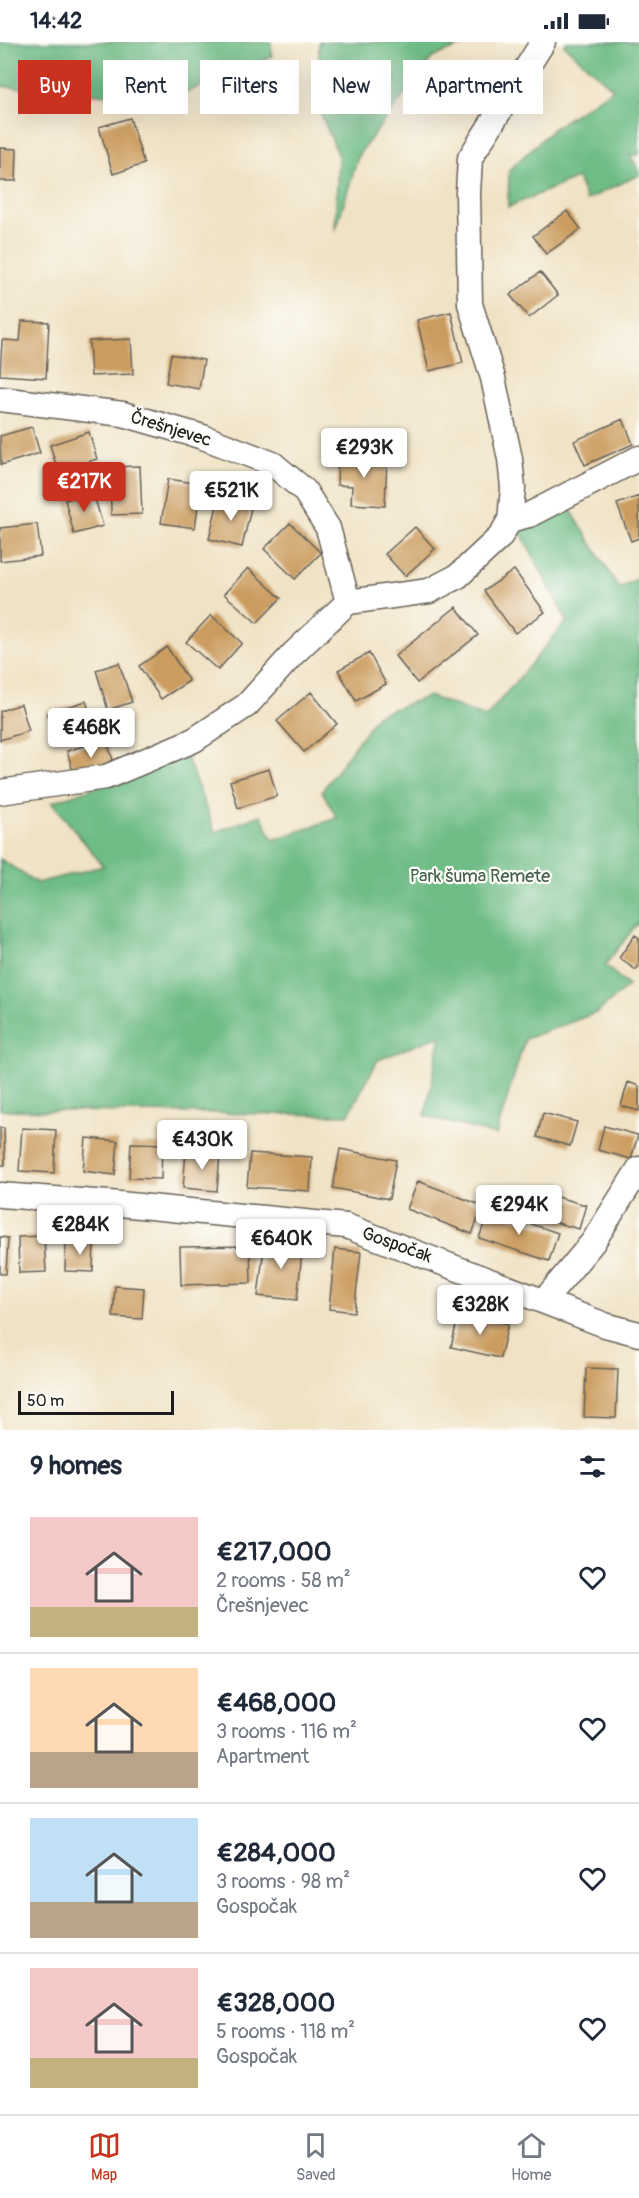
<!DOCTYPE html>
<meta charset="utf-8">
<style>
body{margin:0;font-family:Pangolin,sans-serif;background:#f2f2f3;color:#1f2937;height:100vh;display:flex;flex-direction:column;font-size:22px;white-space:nowrap}
*{box-sizing:border-box;margin:0}
p{font-size:20px;color:#747a83}
.icon{flex:none;width:33px;height:33px;fill:none;stroke:currentColor;stroke-width:2;stroke-linecap:round;stroke-linejoin:round}
.map{position:relative;height:1388px;overflow:hidden}
.details{display:flex;flex-direction:column;background:#fff;flex:1}
.details>*{flex:none}
.hud{position:absolute;left:18px;top:18px;width:603px;height:54px;display:flex;gap:12px}
.scale{position:absolute;left:18px;bottom:15px;width:156px;box-sizing:border-box;padding-left:6px;border:3px solid #1c1c1c;border-top:0;font-size:16px;line-height:21px;white-space:nowrap;color:#1c1c1c;-webkit-text-stroke:4px #fdfcf7;paint-order:stroke}
.price{position:absolute;translate:-50% -51px;padding:0 14px;border-radius:6px;background:#fff;color:#222;font-size:20px;line-height:39px;filter:drop-shadow(0 2px 3px #0008)}
.price::after{content:'';position:absolute;left:50%;top:36px;width:18px;height:14px;margin-left:-9px;background:inherit;clip-path:polygon(0 0,100% 0,50% 100%)}
.price.on{background:#c8321e;color:#fff}
ul{padding:0;list-style:none}
li{display:flex;align-items:center;gap:18px;height:150px;padding:0 30px}
li+li{border-top:2px solid #e0e1e3}
li span{display:grid;place-items:center;flex:none;width:168px;height:120px;border-radius:0px;color:#555}
li>.icon{margin-inline-start:auto}
span .icon{width:72px;height:72px;fill:#fffc;stroke-width:1}
li b{font-size:26px}
h2{display:flex;justify-content:space-between;align-items:center;height:72px;padding:0 30px;font-size:26px}
.chip{padding:0 21px;border-radius:0px;background:#fff;box-shadow:0 6px 24px #0002;font-size:21px;line-height:54px}
.chip.on{background:#c8321e;color:#fff}
.status{display:flex;justify-content:space-between;align-items:center;height:42px;padding:0 30px;background:#fff;direction:ltr}
.status svg{height:16px;fill:currentColor}
.dock{display:flex;justify-content:space-around;align-items:center;height:84px;border-top:2px solid #e0e1e3;background:#fff;font-size:16px;color:#747a83}
.dock a{display:grid;justify-items:center;gap:3px}
.dock .on{color:#c8321e}
.map>svg:first-child{display:block}
</style>
<div class="status"><b>14:42</b><svg viewBox="0 0 49 12"><path d="M0 12V9h3v3zM5 12V6h3v6zM10 12V3h3v9zM15 12V0h3v12zM26 1h20v11H26zM47 4h2v5h-2z"/></svg></div>
<div class="map">
<svg width="639" height="1388" viewBox="0 0 639 1388">
<rect width="100%" height="100%" fill="#fdfcf7"/>
<filter id="ink" filterUnits="userSpaceOnUse"><feTurbulence type="fractalNoise" baseFrequency=".0167" numOctaves="2"/><feDisplacementMap in="SourceGraphic" scale="12" xChannelSelector="R" yChannelSelector="G"/><feConvolveMatrix kernelMatrix="1 2 1 2 8 2 1 2 1" color-interpolation-filters="sRGB"/></filter>
<filter id="wash" filterUnits="userSpaceOnUse"><feTurbulence type="fractalNoise" baseFrequency=".008" numOctaves="4" result="noise"/><feDisplacementMap in="SourceGraphic" scale="24" xChannelSelector="R" yChannelSelector="G"/><feGaussianBlur stdDeviation="1.35" result="paint"/><feColorMatrix in="noise" values="0 0 0 0 0 0 0 0 0 0 0 0 0 0 0 0 0 1.4 0 .05"/><feComposite in="paint" operator="in"/></filter>
<g filter="url(#wash)">
<rect width="100%" height="100%" fill="#f0e2c4"/>
<path fill="#6ebc86" stroke="#456c51" stroke-width="1.5" d="M0 0H271L272 14 168 58 0 44Z
M319 0H470L432 16 359 112 335 190 338 112 318 65Z
M566 0H639V113H630L639 128V133L586 158 577 136 508 165 509 128 555 85 613 47 564 3Z
M567 462 619 546 639 536V883L637 882 605 923 628 944 598 970 525 997 496 1093 425 1074 441 993 378 1018 348 1073 0 1068V817L37 841 103 824 52 760 186 714 215 790 261 773 273 798 337 776 322 749 377 673 429 654 486 675 567 579 519 487Z"/>
<g id="blocks">
<path fill="#cb9c5f" d="M130 76 144 122 113 132 99 85Z
M0 106 17 107 16 139H0Z
M567 169 581 187 546 212 533 194Z
M540 230 558 253 529 276 510 253Z
M451 270 463 321 429 329 417 278Z
M22 279 49 280 46 336 0 333 2 298 20 299Z
M131 297 133 332 91 334 89 299Z
M171 312 204 318 199 347 166 341Z
M623 377 633 402 585 423 574 399Z
M32 385 40 411 1 423 0 394Z
M89 390 97 417 58 429 50 403Z
M338 414 387 417 385 464 351 462 352 444 337 443Z
M140 424 142 472 111 473 110 425Z
M168 437 201 442 195 486 161 481Z
M93 450 103 484 74 492 65 458Z
M639 454V496L631 499 617 462Z
M219 455 252 462 242 505 209 497Z
M290 481 321 511 295 537 264 507Z
M37 482 41 514 0 519V486Z
M415 485 435 507 405 534 385 512Z
M248 526 281 556 257 581 224 552Z
M514 528 545 570 515 591 484 549Z
M456 565 478 593 417 641 395 614Z
M211 573 242 601 218 628 186 600Z
M167 605 189 639 161 657 139 624Z
M369 611 386 642 356 659 338 628Z
M119 621 132 660 108 668 96 628Z
M311 650 337 682 304 710 277 679Z
M86 659 94 685 55 698 47 671Z
M21 662 29 689 0 698V669Z
M106 697 115 724 75 736 67 709Z
M269 727 277 754 238 766 230 739Z
M635 893 639 896V923L636 928 619 916Z
M628 1040 639 1044V1069L621 1064Z
M543 1071 577 1080 570 1104 537 1095Z
M604 1084 638 1093 631 1117 598 1108Z
M0 1086H4L5 1123H0Z
M22 1086 56 1088 54 1131 19 1129Z
M86 1096 118 1099 115 1133 83 1129Z
M131 1101 162 1102 161 1137 129 1136Z
M340 1107 396 1118 389 1157 333 1146Z
M186 1110 220 1112 217 1149 183 1146Z
M250 1111 312 1115 310 1149 247 1145Z
M418 1139 483 1164 472 1192 407 1167Z
M553 1154 586 1163 579 1187 546 1178Z
M489 1168 558 1191 549 1219 479 1196Z
M44 1194 46 1230 19 1231 18 1195Z
M0 1195 8 1196 6 1232H0Z
M66 1197 94 1198 93 1230 65 1229Z
M265 1197 303 1201 297 1258 258 1254Z
M250 1204 251 1241 181 1243 180 1205Z
M335 1207 361 1210 354 1270 329 1267Z
M115 1244 144 1246 142 1277 113 1275Z
M459 1271 508 1282 500 1316 451 1305Z
M586 1326 618 1327 616 1376 584 1375Z"/>
</g>
</g>
<g filter="url(#ink)">
<use href="#blocks" fill-opacity="0" stroke="#666157" stroke-width="1.5"/>
<g fill="none" stroke-linecap="round" stroke-linejoin="round">
<g stroke="#666157" stroke-width="27">
<path id="minor" d="M0 357 123 372 203 395 273 422 304 448 328 486 348 560
M510 478 513 446 510 417 493 336 470 262 468 151 470 116 543 0
M348 560 429 549 458 534 500 495 510 478 529 473 639 416
M0 750 106 735 194 698 247 663 293 612 348 560
M0 1153 109 1161 346 1184 605 1283 639 1292
M544 1259 593 1200 639 1127"/>
</g>
<use href="#minor" stroke="#fff" stroke-width="24"/>
</g>
</g>
<g text-anchor="middle" dominant-baseline="central" stroke-width="4.5" stroke-linejoin="round" paint-order="stroke">
<g font-size="18" fill="#1c1c1c" stroke="#fdfcf7">
<text transform="translate(171 387) rotate(17)">Črešnjevec</text>
<text transform="translate(397 1203) rotate(20)">Gospočak</text>
</g>
<g font-size="18" fill="#42604a" stroke="#fdfcf7">
<text x="480" y="834">Park šuma Remete</text>
</g>
</g>
</svg>
<div class="scale">50 m</div>
<b class="price" style="left:364px;top:437px">€293K</b>
<b class="price on" style="left:84px;top:471px">€217K</b>
<b class="price" style="left:231px;top:480px">€521K</b>
<b class="price" style="left:91px;top:717px">€468K</b>
<b class="price" style="left:202px;top:1129px">€430K</b>
<b class="price" style="left:519px;top:1194px">€294K</b>
<b class="price" style="left:80px;top:1214px">€284K</b>
<b class="price" style="left:281px;top:1228px">€640K</b>
<b class="price" style="left:480px;top:1294px">€328K</b>
<div class="hud">
<a class="chip on">Buy</a>
<a class="chip">Rent</a>
<a class="chip">Filters</a>
<a class="chip">New</a>
<a class="chip">Apartment</a>
</div>
</div>
<section class="details">
<h2>9 homes<svg class="icon" aria-label="filters" viewBox="0 0 24 24"><path d="M4 7h16M4 17h16"/><circle cx="9" cy="7" r="2"/><circle cx="15" cy="17" r="2"/></svg></h2>
<ul>
<li><span style="background:linear-gradient(#f6c9c9 75%,#c2b280 0)"><svg class="icon" aria-label="home" viewBox="0 0 24 24"><path d="M3 11l9-7 9 7M6 9v11h12V9"/></svg></span><div><b>€217,000</b><p>2 rooms · 58 m²</p><p>Črešnjevec</p></div><svg class="icon" aria-label="heart" viewBox="0 0 24 24"><path d="M12 20l-8-8c-3-5 5-10 8-4 3-6 11-1 8 4z"/></svg></li>
<li><span style="background:linear-gradient(#ffd9b3 70%,#b9a48a 0)"><svg class="icon" aria-label="home" viewBox="0 0 24 24"><path d="M3 11l9-7 9 7M6 9v11h12V9"/></svg></span><div><b>€468,000</b><p>3 rooms · 116 m²</p><p>Apartment</p></div><svg class="icon" aria-label="heart" viewBox="0 0 24 24"><path d="M12 20l-8-8c-3-5 5-10 8-4 3-6 11-1 8 4z"/></svg></li>
<li><span style="background:linear-gradient(#bfe0f5 70%,#b9a48a 0)"><svg class="icon" aria-label="home" viewBox="0 0 24 24"><path d="M3 11l9-7 9 7M6 9v11h12V9"/></svg></span><div><b>€284,000</b><p>3 rooms · 98 m²</p><p>Gospočak</p></div><svg class="icon" aria-label="heart" viewBox="0 0 24 24"><path d="M12 20l-8-8c-3-5 5-10 8-4 3-6 11-1 8 4z"/></svg></li>
<li><span style="background:linear-gradient(#f6c9c9 75%,#c2b280 0)"><svg class="icon" aria-label="home" viewBox="0 0 24 24"><path d="M3 11l9-7 9 7M6 9v11h12V9"/></svg></span><div><b>€328,000</b><p>5 rooms · 118 m²</p><p>Gospočak</p></div><svg class="icon" aria-label="heart" viewBox="0 0 24 24"><path d="M12 20l-8-8c-3-5 5-10 8-4 3-6 11-1 8 4z"/></svg></li>
</ul>
</section>
<nav class="dock">
<a class="on"><svg class="icon" aria-label="map" viewBox="0 0 24 24"><path d="M3 6l6-2 6 2 6-2v14l-6 2-6-2-6 2zM9 4v14M15 6v14"/></svg>Map</a>
<a><svg class="icon" aria-label="saved" viewBox="0 0 24 24"><path d="M7 4h10v16l-5-4-5 4z"/></svg>Saved</a>
<a><svg class="icon" aria-label="home" viewBox="0 0 24 24"><path d="M3 11l9-7 9 7M6 9v11h12V9"/></svg>Home</a>
</nav>
